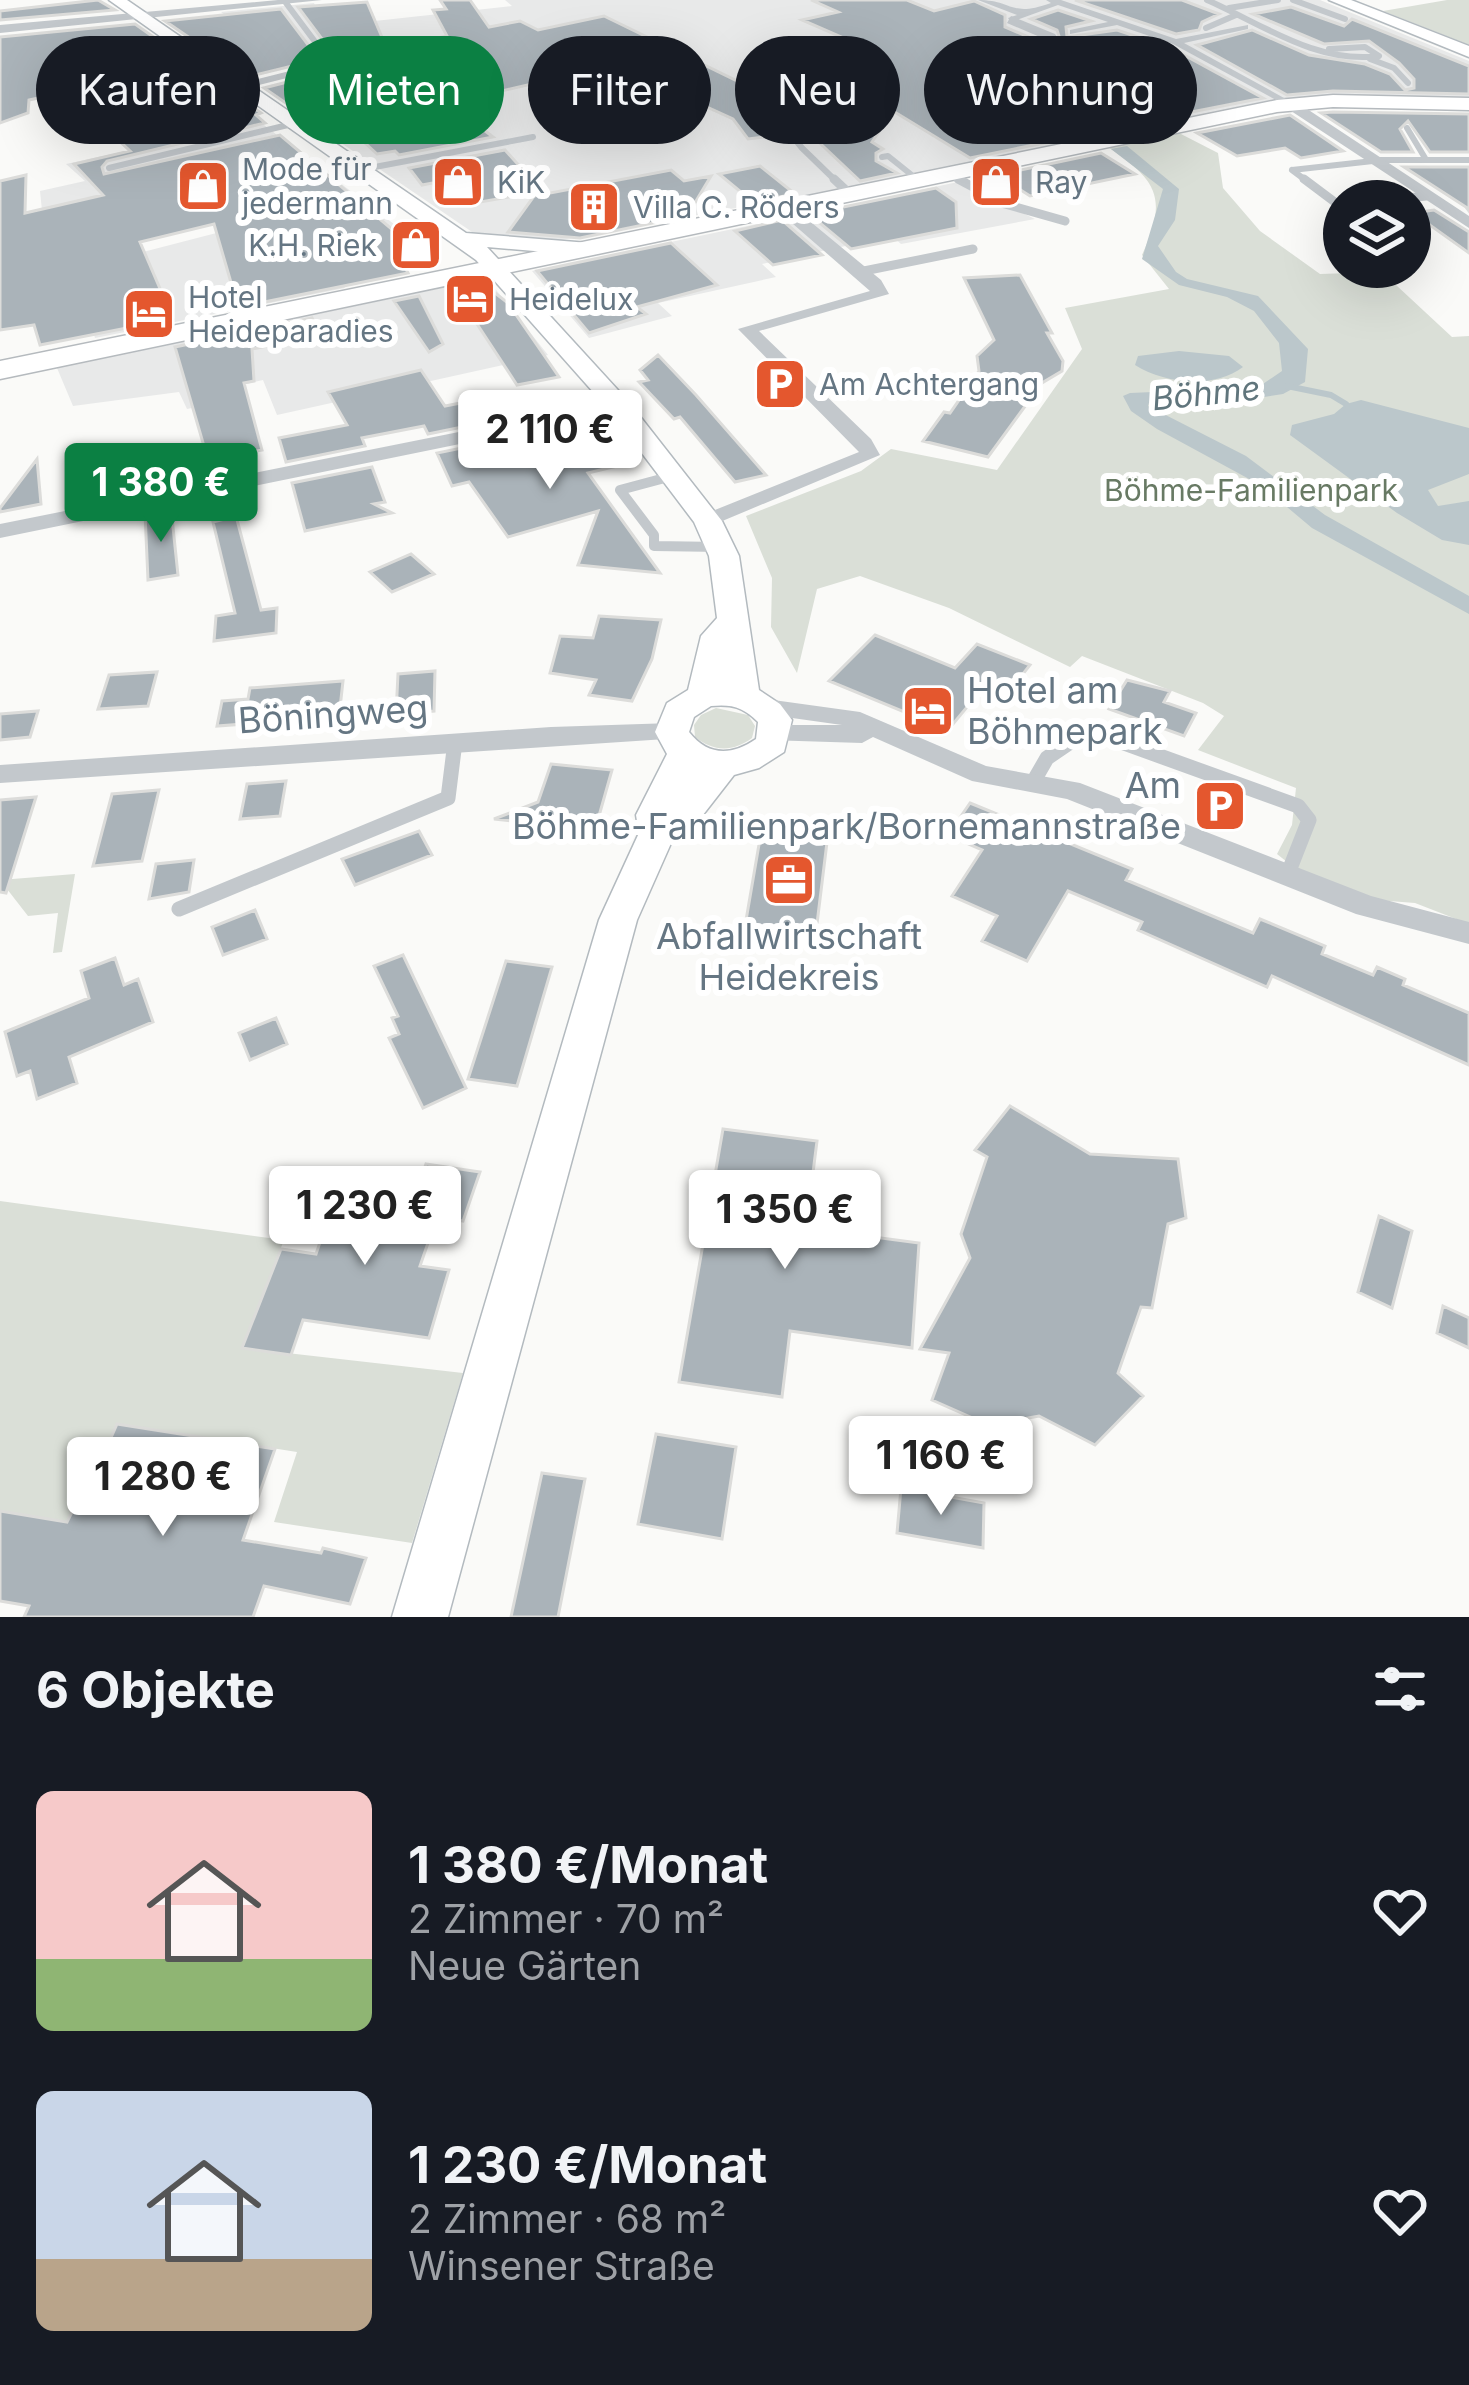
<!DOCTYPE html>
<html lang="de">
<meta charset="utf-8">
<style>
body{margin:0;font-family:Inter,sans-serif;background:#20242c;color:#f1f3f6;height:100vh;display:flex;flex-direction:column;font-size:45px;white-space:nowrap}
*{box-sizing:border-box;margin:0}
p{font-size:39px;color:#9ea1a6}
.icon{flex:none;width:66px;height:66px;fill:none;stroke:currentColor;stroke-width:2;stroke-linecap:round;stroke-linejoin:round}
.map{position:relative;height:1617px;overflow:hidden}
.details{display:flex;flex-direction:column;background:#171b24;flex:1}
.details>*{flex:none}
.top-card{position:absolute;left:36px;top:36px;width:1398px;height:108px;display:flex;gap:24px}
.controls{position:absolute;left:1323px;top:180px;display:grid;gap:24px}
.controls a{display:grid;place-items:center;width:108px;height:108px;border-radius:50%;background:#171b24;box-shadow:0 12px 48px #0002;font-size:60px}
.price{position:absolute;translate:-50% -102px;padding:0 27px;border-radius:12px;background:#fff;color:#222;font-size:39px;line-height:78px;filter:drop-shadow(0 3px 6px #0008)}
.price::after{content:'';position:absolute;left:50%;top:72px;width:36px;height:27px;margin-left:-18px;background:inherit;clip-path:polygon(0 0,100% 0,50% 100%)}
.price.current{background:#0b8043;color:#fff}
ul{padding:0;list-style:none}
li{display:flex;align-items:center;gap:36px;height:300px;padding:0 36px}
li span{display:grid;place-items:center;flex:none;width:336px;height:240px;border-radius:18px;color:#555}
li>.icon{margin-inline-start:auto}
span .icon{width:144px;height:144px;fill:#fffc;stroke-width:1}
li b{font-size:51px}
h2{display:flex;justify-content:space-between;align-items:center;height:144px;padding:0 36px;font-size:51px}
.pill{padding:0 42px;border-radius:54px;background:#171b24;box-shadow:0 12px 48px #0002;font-size:42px;line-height:108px}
.pill.current{background:#0b8043;color:#fff}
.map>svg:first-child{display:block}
</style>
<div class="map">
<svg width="1469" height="1617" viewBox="0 0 1469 1617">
<rect width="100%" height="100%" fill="#fafaf8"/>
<path fill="#e8e9e9" d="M505 0H1320L1469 61V99H1277L856 186 550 242 478 236 297 113 402 86 364 63 316 73 309 50 253 36 221 12 314 3 320 18 338 25 512 6Z
M260 122 428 250 339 274 345 288 95 338 82 292 143 252 286 215 45 240 40 191 85 181 66 164Z
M958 182 1035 219 901 244 892 236 762 264 776 277 658 303 672 316 589 338 532 271Z
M476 281 493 286 548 355 277 415 263 380 216 391 218 403 187 409 179 392 73 406 57 368Z"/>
<path fill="#dadfd7" d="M1447 0H1469V45L1383 11Z
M1179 133 1218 153 1223 188 1260 231 1320 274 1382 272 1452 337 1469 336V924L1415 903 1376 900 1297 870 1277 854 1292 825 1296 788 1198 750 1224 716 1203 703 1082 656 1070 667 949 608 860 576 817 589 797 673 771 627 772 578 746 516 861 471 891 449 997 470 1082 349 1065 308 1169 289 1142 255C1168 198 1158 181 1108 147Z
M716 708 748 715 755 726 752 738C733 752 714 752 695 737L694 725 701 715Z
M75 874 62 952 53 953 58 913 28 916 0 880Z
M0 1201 284 1240 242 1348 463 1373 412 1543 274 1522 297 1452 118 1424 67 1522 0 1511Z"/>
<path fill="#bbc7cb" d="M1127 146 1179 189 1175 220 1158 246 1176 272 1187 279 1258 296 1308 349 1305 382 1283 394 1258 398 1150 399 1148 406 1246 456 1325 515 1469 596V614L1312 528 1262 486 1157 429 1131 411 1123 396 1130 393 1245 388 1260 386 1282 371 1279 343 1254 311 1227 297 1179 285 1142 259 1163 189 1111 149Z
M1179 351 1229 356 1243 367C1214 389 1165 384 1135 365L1138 356Z
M1361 400 1469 428V474L1428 490 1438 506 1469 501V545L1442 540 1397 513 1290 435 1292 425 1334 414 1346 404Z"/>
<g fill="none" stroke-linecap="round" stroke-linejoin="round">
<path stroke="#bbc7cb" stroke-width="6" d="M1287 386 1331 395 1346 404"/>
</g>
<path fill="#aab3b9" stroke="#dcdcda" stroke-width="3" d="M98 0 115 10 0 20V11Z
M440 0H470L489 27 520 21 538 30 604 16 737 81 781 135 748 139 733 119 652 82 639 85 605 67 463 100 388 52 329 67 322 39 298 7 367 2 387 49 447 36 433 10 446 9Z
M811 0H907L934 11 974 1 1005 15V27L1038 41 1024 46 1026 56 1122 113 1055 126 1073 137 970 158 893 111 872 142 883 149 876 153V161L897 173 860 181 807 131 799 132 753 77 869 49 802 20 838 12Z
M1075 0H1182L1219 14 1202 22 1199 30 1176 34Z
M1291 7 1344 26 1352 19 1469 66V94L1333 91 1287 95 1197 45 1252 30 1309 55 1365 64 1390 74 1405 90 1414 88V79L1399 63 1369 41 1324 44 1253 14Z
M281 9 309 46 313 61 247 77 165 21Z
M1058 10 1091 21 1066 27 1067 37 1117 30 1171 48 1263 98 1161 118 1119 94 1131 90V79L1060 39 1057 30 1031 19Z
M135 24 261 113 256 115 265 123 107 161 102 167 104 174 280 135 419 252 402 261 408 273 230 309 223 288 232 286 214 224 140 242 173 319 40 345 34 325 0 330V181L26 175 25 213 103 195 74 164 130 151 67 92 29 100 28 113 0 123V37Z
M326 72 401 121 458 110 493 137 399 155 395 151 377 154 318 100 290 106 264 88Z
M1333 112 1469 114V152H1430L1408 121 1400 129 1413 152H1381L1321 113Z
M1290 115 1343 151 1301 158 1285 148 1237 156 1197 133Z
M505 150 542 191 458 206 432 183 422 185 409 168Z
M1101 153 1135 174 1030 196 997 175Z
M760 166 795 194 753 202 719 174Z
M1404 167H1469V211L1466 207Z
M671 170 684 181 711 176 687 216 580 238 508 232 534 196Z
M936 188 956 202 957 228 851 249 809 214Z
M1434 210 1469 232V253L1413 213Z
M782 220 822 255 773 265 735 231Z
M671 243 717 285 637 307 646 314 589 333 537 271Z
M1020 275 1052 333H1047L1063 361 1062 371 1042 383 988 457 923 441 944 412 950 413 979 371 977 356 994 340 964 278Z
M482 283 508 303 559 377 517 385 454 289Z
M419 296 443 344 429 352 394 301Z
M312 318 318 329 309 331 312 337 252 349 254 381 244 383 262 450 208 460 175 347Z
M658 355 696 395 766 475 735 482 680 417 674 419 639 382 648 380 640 370Z
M421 370 445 406 471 401 482 423 428 434 424 426 362 438 365 446 286 462 279 438 347 425 328 392Z
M592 426 621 465 588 473 660 573 578 565 598 511 508 537 469 482 452 486 437 453 491 442 496 452Z
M37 459 41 504 0 512V508Z
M372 467 385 502 374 504 392 513 305 531 292 483Z
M171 508 178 575 148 580 145 513Z
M236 516 261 610 277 608 276 633 214 641 216 616 235 613 213 522Z
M411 554 434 574 392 592 370 572Z
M599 616 661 620 652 659 632 701 589 695 596 680 550 673 560 636 593 638Z
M875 635 955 668 977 644 1030 665 1004 698 982 689 948 730 829 681Z
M435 671 434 711 396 714 398 674Z
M157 672 148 706 98 709 109 675Z
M1127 680 1170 691 1164 702 1196 713 1184 736 1109 709Z
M343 681 339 717 217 726 222 701 248 699 250 688Z
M38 711 30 737 0 740V714Z
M551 764 612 770 595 830 494 819 538 802Z
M286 781 280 816 240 819 247 784Z
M159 790 142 861 93 866 112 794Z
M36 797 6 893 0 892V800Z
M970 803 1132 869 1126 880 1253 933 1260 919 1325 946 1322 954 1373 975 1377 967 1405 979 1403 985 1469 1013V1065L1272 976 1267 987 1235 973 1138 930 1142 922 1068 891 1027 961 982 941 997 916 952 896 982 850 948 835Z
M762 827 828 834 815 940 744 932Z
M419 831 432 855 355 885 342 859Z
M194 860 189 892 149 899 156 864Z
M255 910 267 939 223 955 212 927Z
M403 955 466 1088 423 1108 389 1038 399 1034 392 1018 398 1016 374 966Z
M115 958 124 985 138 979 153 1022 69 1057 77 1083 37 1099 30 1071 17 1076 5 1032 89 998 81 971Z
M506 961 552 967 517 1086 468 1079Z
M276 1018 287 1044 250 1060 239 1033Z
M1010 1106 1090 1154 1178 1159 1186 1218 1168 1224 1152 1308 1141 1307 1118 1373 1143 1396 1095 1445 1039 1416 1023 1419 1009 1434 932 1400 949 1353 920 1349 970 1258 961 1234 987 1157 975 1150Z
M723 1129 817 1141 806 1228 919 1243 912 1348 790 1331 782 1397 679 1382Z
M426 1164 480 1172 463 1221 437 1217 420 1266 449 1270 429 1338 303 1320 291 1355 242 1348 281 1249 316 1254 334 1201 410 1208Z
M1379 1216 1412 1231 1392 1308 1358 1292Z
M1443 1306 1469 1318V1348L1437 1333Z
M117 1424 275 1449 243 1540 321 1553 323 1548 366 1558 350 1604 264 1586 253 1617H24L29 1606 0 1601V1511L67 1522 72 1512 78 1513Z
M656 1434 736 1447 722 1539 638 1524Z
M542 1473 585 1479 558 1617H511Z
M901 1488 984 1503 983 1548 897 1533Z"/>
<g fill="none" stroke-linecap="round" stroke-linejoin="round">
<g stroke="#b3babf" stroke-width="3">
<path id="secondary" d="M109 0H127L466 233 589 243 592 248 581 255 487 247 628 401 722 521 739 556 759 690 780 704 792 720 784 752 759 768 734 775 692 829 672 841 637 920 448 1617H392L599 920 639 833 636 815 667 754 655 732 667 703 688 690 701 636 717 618 709 556 694 522 610 411 476 260ZM711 706C732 704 743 707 758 722L756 739C731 756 708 756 689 732L694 717Z
M1329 0H1351L1469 46V57Z"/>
</g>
<g stroke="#b5babe" stroke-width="3">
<path id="primary" d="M1333 95 1469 98V110L1333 107 1277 112 0 379V361L1277 100Z"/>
</g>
<path stroke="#c3c8cc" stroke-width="6" d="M1207 0C1262 24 1316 64 1379 56
M1293 0 1345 19
M1229 8 1278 0
M1206 28 1236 15
M1057 46 1126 85 1097 90 1030 50Z
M1329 49 1365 47 1379 56
M1370 59 1394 68 1408 83
M743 76 802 148 837 182
M239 87 322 66 316 43 286 3
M1097 90 1164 129
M1407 128 1425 158
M882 157 888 156 918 180
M1370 160H1469
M109 168 292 124
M359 170 533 137
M1292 170 1373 161
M1292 170 1308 182
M950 174 962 182"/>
<path stroke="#c3c8cc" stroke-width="9" d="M834 179 850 194
M958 179 1005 204 1065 221
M1304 179 1344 209
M1379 201 1426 196
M859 272 973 249"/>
<path stroke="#c3c8cc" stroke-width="10" d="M676 475 620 490 654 535V546L721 547"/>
<path stroke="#c3c8cc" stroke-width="15" d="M1032 784 1047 758 1088 730 1298 806 1309 820 1287 876
M179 909 448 798 455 742"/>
<path fill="#c3c8cc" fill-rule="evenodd" d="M978 0C1014 0 1009 18 1051 3L1046 0H1061L1176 39 1248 25V29L1184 43 1295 104 1287 106 1173 44 1117 25 1070 34V30L1108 22 1058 5 1011 22 1008 18 1017 15Z"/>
<path fill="#c3c8cc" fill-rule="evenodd" d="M278 0H322L0 33V25Z
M1011 16 1055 34 1057 37 1047 40 1007 23Z
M1285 101H1295L1469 216V228L1285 107Z
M777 204H789L881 280 889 294 759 331 871 439 880 455 708 527 700 526V516L859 452 738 329 870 291 777 210Z
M619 400 629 406 626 410 0 538V524Z
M766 699 860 712 986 766 1080 783 1371 896 1469 922V944L1356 914 1067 799 972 781 873 737 862 743 767 740 763 734 767 728 776 725H842L757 713 753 707 757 701Z
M672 723 681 726 685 732 681 738 0 783V765L551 727Z"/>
<use href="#secondary" fill="#fff" fill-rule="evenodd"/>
<use href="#primary" fill="#fff" fill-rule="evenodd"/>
</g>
<defs>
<g id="shop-square" transform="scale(2.7)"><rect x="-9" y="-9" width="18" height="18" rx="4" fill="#e4572e" stroke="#fff"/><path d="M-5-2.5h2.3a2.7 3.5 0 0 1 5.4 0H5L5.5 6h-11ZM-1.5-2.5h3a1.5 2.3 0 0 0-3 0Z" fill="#fff"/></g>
<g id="building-square" transform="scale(2.7)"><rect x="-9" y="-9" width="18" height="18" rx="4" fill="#e4572e" stroke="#fff"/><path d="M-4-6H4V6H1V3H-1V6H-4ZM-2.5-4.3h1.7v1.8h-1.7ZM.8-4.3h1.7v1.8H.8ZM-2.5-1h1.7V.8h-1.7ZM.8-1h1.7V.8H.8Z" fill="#fff"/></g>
<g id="hotel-square" transform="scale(2.7)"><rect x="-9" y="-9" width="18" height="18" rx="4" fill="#e4572e" stroke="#fff"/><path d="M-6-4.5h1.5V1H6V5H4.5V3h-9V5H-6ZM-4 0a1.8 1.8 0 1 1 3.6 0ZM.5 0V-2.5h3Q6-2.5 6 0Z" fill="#fff"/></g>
<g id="parking-square" transform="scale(2.7)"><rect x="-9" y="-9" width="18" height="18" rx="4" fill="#e4572e" stroke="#fff"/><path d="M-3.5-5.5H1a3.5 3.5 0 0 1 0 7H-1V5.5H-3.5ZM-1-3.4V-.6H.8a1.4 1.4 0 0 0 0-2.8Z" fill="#fff"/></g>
<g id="office-square" transform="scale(2.7)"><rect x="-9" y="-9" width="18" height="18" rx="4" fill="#e4572e" stroke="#fff"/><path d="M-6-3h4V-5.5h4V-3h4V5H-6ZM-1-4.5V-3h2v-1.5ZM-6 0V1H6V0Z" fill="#fff"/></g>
</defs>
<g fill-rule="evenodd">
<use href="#shop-square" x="458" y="182"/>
<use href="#shop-square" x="996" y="182"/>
<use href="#shop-square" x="203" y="186"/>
<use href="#building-square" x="594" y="207"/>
<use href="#shop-square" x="416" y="245"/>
<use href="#hotel-square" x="470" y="299"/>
<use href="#hotel-square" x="149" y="314"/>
<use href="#parking-square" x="780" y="384"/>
<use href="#hotel-square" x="928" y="711"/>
<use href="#parking-square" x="1220" y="806"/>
<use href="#office-square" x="789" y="880"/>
</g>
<g text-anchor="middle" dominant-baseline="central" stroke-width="12" stroke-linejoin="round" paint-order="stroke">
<g font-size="30" fill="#657683" stroke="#fff" text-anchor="start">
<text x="242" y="169">Mode für<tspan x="242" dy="34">jedermann</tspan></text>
<text x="497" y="182">KiK</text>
<text x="1035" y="182">Ray</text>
<text x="633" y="207">Villa C. Röders</text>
<text x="377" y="245" text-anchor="end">K.H. Riek</text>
<text x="188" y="297">Hotel<tspan x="188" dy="34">Heideparadies</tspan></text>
<text x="509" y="299">Heidelux</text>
<text x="819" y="384">Am Achtergang</text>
</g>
<g font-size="30" fill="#687a64" stroke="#fff">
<text x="1251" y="490">Böhme-Familienpark</text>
</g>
<g font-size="33" font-style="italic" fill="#60757c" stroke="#fff">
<text transform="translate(1206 393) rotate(-6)">Böhme</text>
</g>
<g font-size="36" fill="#657683" stroke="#fff" text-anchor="start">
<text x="967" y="690">Hotel am<tspan x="967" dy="41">Böhmepark</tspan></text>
<text x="1181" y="785" text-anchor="end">Am<tspan x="1181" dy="41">Böhme-Familienpark/Bornemannstraße</tspan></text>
<text x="789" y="936" text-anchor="middle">Abfallwirtschaft<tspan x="789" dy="41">Heidekreis</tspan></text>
</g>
<g font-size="36" fill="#657683" stroke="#fff">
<text transform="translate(333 714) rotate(-4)">Böningweg</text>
</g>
</g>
</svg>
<div class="controls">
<a><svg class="icon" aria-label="layers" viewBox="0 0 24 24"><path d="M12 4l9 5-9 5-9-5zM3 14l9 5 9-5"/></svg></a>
</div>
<b class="price" style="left:550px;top:492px">2 110 €</b>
<b class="price current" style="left:161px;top:545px">1 380 €</b>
<b class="price" style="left:365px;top:1268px">1 230 €</b>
<b class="price" style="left:785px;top:1272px">1 350 €</b>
<b class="price" style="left:941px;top:1518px">1 160 €</b>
<b class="price" style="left:163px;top:1539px">1 280 €</b>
<div class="top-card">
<a class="pill">Kaufen</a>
<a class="pill current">Mieten</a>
<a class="pill">Filter</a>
<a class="pill">Neu</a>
<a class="pill">Wohnung</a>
</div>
</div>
<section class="details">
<h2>6 Objekte<svg class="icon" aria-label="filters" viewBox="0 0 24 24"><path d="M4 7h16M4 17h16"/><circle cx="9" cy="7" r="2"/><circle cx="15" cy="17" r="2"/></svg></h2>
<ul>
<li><span style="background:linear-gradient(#f6c9c9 70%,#8fb573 0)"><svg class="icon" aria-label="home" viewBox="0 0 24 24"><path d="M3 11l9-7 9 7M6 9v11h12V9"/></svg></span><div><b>1 380 €/Monat</b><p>2 Zimmer · 70 m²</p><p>Neue Gärten</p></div><svg class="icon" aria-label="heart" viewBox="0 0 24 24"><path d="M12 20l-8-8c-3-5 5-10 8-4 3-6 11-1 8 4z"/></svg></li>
<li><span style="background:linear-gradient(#c9d6e8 70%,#b9a48a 0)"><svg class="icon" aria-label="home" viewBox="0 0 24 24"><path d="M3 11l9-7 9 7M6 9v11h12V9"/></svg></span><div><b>1 230 €/Monat</b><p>2 Zimmer · 68 m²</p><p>Winsener Straße</p></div><svg class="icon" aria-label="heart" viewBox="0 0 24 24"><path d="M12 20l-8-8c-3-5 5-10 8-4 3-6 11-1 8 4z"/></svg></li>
</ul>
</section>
